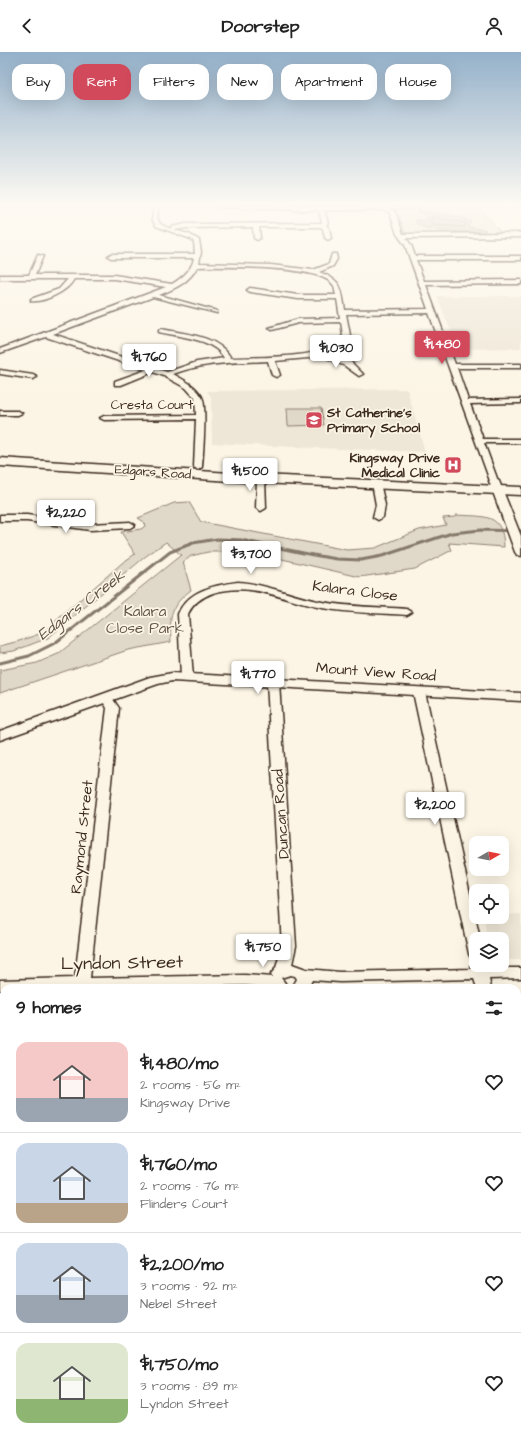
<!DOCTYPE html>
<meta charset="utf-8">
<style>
body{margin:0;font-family:"Architects Daughter",sans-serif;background:#f2f2f2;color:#222;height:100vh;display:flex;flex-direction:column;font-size:15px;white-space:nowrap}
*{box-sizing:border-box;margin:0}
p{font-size:13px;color:#767676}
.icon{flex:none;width:22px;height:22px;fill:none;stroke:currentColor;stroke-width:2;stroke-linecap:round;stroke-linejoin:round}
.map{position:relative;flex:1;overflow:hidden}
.panel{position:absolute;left:0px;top:932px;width:521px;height:456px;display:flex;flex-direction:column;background:#fff;border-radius:12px 12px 0 0;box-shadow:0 4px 16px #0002}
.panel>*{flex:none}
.banner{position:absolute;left:12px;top:12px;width:497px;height:36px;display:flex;gap:8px}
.needle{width:26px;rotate:81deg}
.buttons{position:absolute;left:469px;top:784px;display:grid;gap:8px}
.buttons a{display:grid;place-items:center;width:40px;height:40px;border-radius:8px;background:#fff;box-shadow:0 4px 16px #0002;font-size:20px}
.price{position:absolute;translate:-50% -34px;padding:0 9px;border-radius:4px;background:#fff;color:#222;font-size:13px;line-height:26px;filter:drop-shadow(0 1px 2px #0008)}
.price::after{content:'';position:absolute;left:50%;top:24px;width:12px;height:9px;margin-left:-6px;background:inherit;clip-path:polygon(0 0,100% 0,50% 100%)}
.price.current{background:#d1495b;color:#fff}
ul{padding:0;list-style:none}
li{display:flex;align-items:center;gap:12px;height:100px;padding:0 16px}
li+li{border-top:1px solid #e0e0e0}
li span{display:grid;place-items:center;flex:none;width:112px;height:80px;border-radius:12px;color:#555}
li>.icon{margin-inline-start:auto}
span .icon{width:48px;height:48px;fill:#fffc;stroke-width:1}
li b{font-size:17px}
h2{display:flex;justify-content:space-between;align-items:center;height:48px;padding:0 16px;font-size:17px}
.chip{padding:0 14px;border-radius:12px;background:#fff;box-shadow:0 4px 16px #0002;font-size:14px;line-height:36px}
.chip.current{background:#d1495b;color:#fff}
header{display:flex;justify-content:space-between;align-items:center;height:52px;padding:0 16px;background:#fff;font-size:18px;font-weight:800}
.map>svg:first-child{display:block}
</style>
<header><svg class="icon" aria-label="back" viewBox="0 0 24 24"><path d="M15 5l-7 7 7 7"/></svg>Doorstep<svg class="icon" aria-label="person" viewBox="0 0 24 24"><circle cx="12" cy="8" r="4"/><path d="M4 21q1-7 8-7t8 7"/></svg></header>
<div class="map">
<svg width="521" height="1388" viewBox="0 0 521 1388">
<rect width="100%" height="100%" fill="#fcf5e5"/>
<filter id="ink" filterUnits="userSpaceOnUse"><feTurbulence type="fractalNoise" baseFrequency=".025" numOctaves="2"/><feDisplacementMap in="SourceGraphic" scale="8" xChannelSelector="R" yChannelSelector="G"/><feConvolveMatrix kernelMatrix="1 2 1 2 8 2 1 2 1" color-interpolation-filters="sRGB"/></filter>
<g filter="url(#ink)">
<path fill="#eee6d6" d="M437 244H521V296L458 297Z
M407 337 425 400 314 396 212 391 211 345 207 339Z
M521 862V908H502V887H488L483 865H502V863Z
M0 945H4V1100H0Z
M0 1326H4V1384H175V1388H0Z"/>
<path fill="#e0d8c8" stroke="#8e8173" d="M449 153H477L503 183H406L404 182 405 180 398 161 395 159C402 152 438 153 449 153Z
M287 356H321L324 373 288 374Z
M189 450 201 470 347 498 375 496 419 478 446 473 443 466 455 465 456 463C484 465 503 460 504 495L449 491 452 498 415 517 360 525 282 507 243 500H208L191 504 183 510 191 538C169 555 170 563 171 590L128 598 0 641V618L37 611 58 602 181 503 166 490 146 504 48 586 14 599 0 601V594L19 589 42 581 122 511 135 502 121 480 141 477 145 474 144 470 138 466 174 451Z"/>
<path fill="#b7ad9e" stroke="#85796b" d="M420 158 461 165 471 170 468 175 486 178 484 180C465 179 433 182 417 172L416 168H425L430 166 416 159Z"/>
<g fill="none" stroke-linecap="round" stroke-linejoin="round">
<path stroke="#6d5e51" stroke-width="1" d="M433 165 465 171 466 173 464 175 432 173 431 171Z"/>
<path stroke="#85796b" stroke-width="3" d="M0 611 29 604 55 591 170 500 193 491 217 487 241 488 313 503 337 507 361 508 382 504 452 481 481 478 521 479"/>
<g stroke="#3b2a1e" stroke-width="3">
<path id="minor" d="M154 153H159L157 165 160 172 171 177V175L186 172 321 171 322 170 318 155 323 154 328 171 326 173 329 176 331 186 328 188 325 186 323 177 321 175H259L260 186 257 188 254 186 253 175 186 176 174 178 189 182 199 188 201 200 199 211 271 213 313 218 329 212 332 202H336L337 207 333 214 319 220C343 229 341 236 345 258L428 257 405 193 397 182 390 161 383 157V155C397 154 399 172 403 182L521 181V185L406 186 411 193 415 204H521V208H416L424 229 521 228V232L426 233 455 312H521V316H457L468 348 521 347V351L470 352 483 387H521V391H484L498 429 497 431 494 432 490 429 429 261 346 262 350 283 342 294 328 301 351 310 363 322 359 324 345 314 320 303 308 306 275 309 280 323 276 325 272 323 268 309C233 311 207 310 173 322 184 328 195 333 202 345 207 353 203 402 202 415L198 418 194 415 196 367 104 368 100 366 104 364 196 363 195 346 186 336 164 324 153 320 121 333H115V329L146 318 46 285 0 301V297L166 235 114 227H74C68 239 44 251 31 249V247L59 237 68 227H0V223H29L38 203 43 204 35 223H114L172 232C182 226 192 218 194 206H111L108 204 111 202H195L194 190 191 187 156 174 152 167ZM197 215C221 215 323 212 334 234 335 236 335 241 336 243H298L250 236 247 238 250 240 298 247H337L340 266 298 267 269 276 272 278 298 271 341 270 343 283C342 285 340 288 338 290 320 307 256 305 231 306 218 283 184 282 161 277L159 278V280C179 285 213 286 224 306L197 310 167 320 53 282 153 245 217 261V259L159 243C174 237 190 230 197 215Z
M0 318 33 323 37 325 33 327 0 322Z
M0 359H18L22 361 18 363H0Z
M261 424 265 427 266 456 261 459 256 456 257 427Z
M376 428 380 431 385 453 383 465 378 468 373 465 376 453 372 431Z
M0 463H27L90 472 130 470 135 473 130 476 90 478 27 469H0Z
M238 530C268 532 293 545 322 550 350 555 379 555 407 557L412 560 407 563C379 561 350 561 322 556 283 549 254 529 213 541 202 545 193 551 188 562L193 625 187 628 183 627 181 625 178 562C188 538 215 533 238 530Z
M273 627 279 630 296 894 292 912 306 917 340 920 472 917 471 913 473 909 476 908V913H485L486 916H521V926L489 927 491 936H477L474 927 340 930 312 928 308 936H292L297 927 295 924 290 923 281 926 285 931 283 935 279 936 245 933 119 936H4V938H0V928L75 926 107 656 100 645 102 643H110L119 656 90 926 245 923 272 925 271 922 276 916 282 894 267 630Z
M419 637 423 638 425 640 480 887H476V907L471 906 469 902 413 640 415 638Z
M517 1084 521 1085V1117L517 1116Z
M309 1384H329V1388H309Z"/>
</g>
<g stroke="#3b2a1e" stroke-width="3">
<path id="tertiary" d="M215 153 378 154 386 153 388 154 422 153 419 155C353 161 285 158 218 155Z
M494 426 499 429 521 484V504L517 503 515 500 489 429Z
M172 621 521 641V649L172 629 158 632 0 688V679L150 625Z"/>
</g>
<g stroke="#3b2a1e" stroke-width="3">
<path id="primary" d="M0 406 261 423 521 435V443L261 431 0 414Z"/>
</g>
<use href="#minor" fill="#fcf5e5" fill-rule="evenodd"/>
<use href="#tertiary" fill="#fcf5e5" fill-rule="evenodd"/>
<use href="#primary" fill="#fcf5e5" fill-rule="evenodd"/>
</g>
</g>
<linearGradient id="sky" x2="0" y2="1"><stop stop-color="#94b1ca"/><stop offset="0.44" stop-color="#fefaf3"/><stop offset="1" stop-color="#fefaf3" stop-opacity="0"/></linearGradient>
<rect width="521" height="347" fill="url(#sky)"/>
<defs>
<g id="school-square" transform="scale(0.9)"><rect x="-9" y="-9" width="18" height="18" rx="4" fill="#d1495b" stroke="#fcf5e5"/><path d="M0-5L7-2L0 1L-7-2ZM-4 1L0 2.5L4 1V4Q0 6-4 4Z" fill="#fff"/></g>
<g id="hospital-square" transform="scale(0.9)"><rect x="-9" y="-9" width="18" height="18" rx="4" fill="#d1495b" stroke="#fcf5e5"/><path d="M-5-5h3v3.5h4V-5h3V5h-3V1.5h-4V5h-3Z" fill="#fff"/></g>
</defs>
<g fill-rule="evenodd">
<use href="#school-square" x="314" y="368"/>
<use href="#hospital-square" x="453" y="413"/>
</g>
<g text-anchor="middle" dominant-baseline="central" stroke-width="3.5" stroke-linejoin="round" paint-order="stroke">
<g font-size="13" fill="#3b2a1e" stroke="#fcf5e5">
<text x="152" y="353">Cresta Court</text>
<text transform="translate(153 420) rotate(4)">Edgars Road</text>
</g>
<g font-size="13" font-weight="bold" fill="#3b2a1e" stroke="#fcf5e5" text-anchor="start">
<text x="327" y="361">St Catherine's<tspan x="327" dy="15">Primary School</tspan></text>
<text x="440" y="406" text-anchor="end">Kingsway Drive<tspan x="440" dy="15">Medical Clinic</tspan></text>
</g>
<g font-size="15" fill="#3b2a1e" stroke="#fcf5e5">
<text transform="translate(355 539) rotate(7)">Kalara Close</text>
<text transform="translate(376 620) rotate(4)">Mount View Road</text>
<text transform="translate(281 762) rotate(-94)">Duncan Road</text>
<text transform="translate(82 785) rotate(-84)">Raymond Street</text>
</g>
<g font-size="15" fill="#645648" stroke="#fcf5e5">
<text x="145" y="559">Kalara<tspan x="145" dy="17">Close Park</tspan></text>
</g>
<g font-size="16" font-style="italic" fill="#605144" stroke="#fcf5e5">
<text transform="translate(81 553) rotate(-37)">Edgars Creek</text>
</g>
<g font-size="18" fill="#3b2a1e" stroke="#fcf5e5">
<text transform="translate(122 911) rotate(-1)">Lyndon Street</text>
</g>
</g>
</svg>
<div class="buttons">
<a><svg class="needle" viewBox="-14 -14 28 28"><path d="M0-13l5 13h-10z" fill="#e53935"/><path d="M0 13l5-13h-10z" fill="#767676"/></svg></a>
<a><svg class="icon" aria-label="locate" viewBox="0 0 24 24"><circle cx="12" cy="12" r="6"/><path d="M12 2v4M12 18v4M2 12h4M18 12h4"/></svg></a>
<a><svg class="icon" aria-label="layers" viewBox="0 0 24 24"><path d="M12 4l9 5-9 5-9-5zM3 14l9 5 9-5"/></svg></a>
</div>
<b class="price current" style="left:442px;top:313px">$1,480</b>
<b class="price" style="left:336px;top:317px">$1,030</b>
<b class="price" style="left:149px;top:326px">$1,760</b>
<b class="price" style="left:250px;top:440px">$1,500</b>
<b class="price" style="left:66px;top:482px">$2,220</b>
<b class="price" style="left:251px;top:523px">$3,700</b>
<b class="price" style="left:258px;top:643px">$1,770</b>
<b class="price" style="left:435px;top:774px">$2,200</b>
<b class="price" style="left:263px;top:916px">$1,750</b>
<div class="banner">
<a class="chip">Buy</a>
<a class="chip current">Rent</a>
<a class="chip">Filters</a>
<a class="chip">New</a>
<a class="chip">Apartment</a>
<a class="chip">House</a>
</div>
<section class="panel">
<h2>9 homes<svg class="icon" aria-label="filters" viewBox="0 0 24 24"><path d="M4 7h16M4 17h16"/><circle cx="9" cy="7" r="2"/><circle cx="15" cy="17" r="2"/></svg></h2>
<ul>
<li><span style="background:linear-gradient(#f6c9c9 70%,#9aa5b1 0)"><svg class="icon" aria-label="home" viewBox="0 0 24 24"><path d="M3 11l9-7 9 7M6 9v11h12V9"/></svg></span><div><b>$1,480/mo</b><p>2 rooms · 56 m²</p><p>Kingsway Drive</p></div><svg class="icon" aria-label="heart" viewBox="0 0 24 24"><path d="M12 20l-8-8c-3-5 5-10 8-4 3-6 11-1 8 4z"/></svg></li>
<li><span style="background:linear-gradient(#c9d6e8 75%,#b9a48a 0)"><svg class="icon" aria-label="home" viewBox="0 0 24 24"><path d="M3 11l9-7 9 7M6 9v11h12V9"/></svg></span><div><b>$1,760/mo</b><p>2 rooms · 76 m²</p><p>Flinders Court</p></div><svg class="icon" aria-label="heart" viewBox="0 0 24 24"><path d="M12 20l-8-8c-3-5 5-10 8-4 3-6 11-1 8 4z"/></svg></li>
<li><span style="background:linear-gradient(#c9d6e8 65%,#9aa5b1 0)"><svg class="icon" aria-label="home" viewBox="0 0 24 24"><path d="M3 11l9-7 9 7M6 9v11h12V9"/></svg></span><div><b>$2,200/mo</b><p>3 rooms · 92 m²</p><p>Nebel Street</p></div><svg class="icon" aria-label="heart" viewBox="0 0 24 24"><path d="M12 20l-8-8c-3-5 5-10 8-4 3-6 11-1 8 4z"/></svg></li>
<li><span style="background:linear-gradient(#dfe7d0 70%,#8fb573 0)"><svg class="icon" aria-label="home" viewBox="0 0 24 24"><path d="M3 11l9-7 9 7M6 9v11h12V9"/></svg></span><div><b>$1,750/mo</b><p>3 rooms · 89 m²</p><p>Lyndon Street</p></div><svg class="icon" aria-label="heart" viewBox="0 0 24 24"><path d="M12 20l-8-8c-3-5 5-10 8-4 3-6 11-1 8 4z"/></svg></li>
</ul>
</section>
</div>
